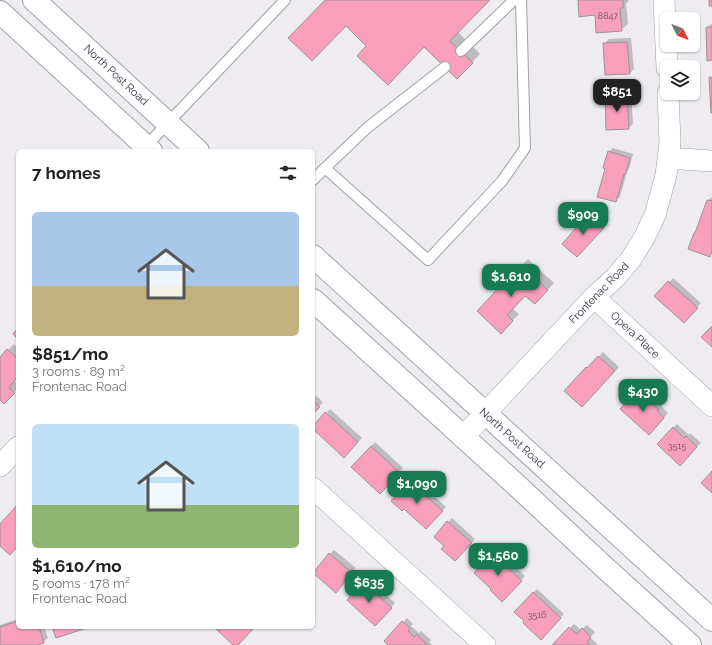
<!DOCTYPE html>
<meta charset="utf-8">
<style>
body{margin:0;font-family:Raleway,sans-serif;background:#f2f2f2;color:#222;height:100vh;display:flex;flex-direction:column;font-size:15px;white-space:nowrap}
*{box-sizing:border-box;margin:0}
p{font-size:13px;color:#767676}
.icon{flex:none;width:22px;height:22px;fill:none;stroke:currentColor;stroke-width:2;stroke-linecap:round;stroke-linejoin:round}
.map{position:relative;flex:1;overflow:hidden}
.sheet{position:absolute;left:16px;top:149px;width:299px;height:480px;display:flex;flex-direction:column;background:#fff;border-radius:6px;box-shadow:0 1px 3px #0004}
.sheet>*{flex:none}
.needle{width:26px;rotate:133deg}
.buttons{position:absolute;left:660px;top:12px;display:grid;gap:8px}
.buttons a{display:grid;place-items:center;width:40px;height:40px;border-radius:6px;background:#fff;box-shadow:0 1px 3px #0004;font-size:20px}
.price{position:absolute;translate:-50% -34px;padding:0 9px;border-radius:8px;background:#167a53;color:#fff;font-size:13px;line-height:26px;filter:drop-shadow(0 1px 2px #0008)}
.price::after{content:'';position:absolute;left:50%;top:24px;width:12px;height:9px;margin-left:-6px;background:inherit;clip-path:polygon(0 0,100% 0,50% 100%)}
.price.active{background:#222;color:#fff}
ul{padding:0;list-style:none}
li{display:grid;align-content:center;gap:8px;height:212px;padding:0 16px}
li span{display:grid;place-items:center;height:124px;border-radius:6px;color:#555}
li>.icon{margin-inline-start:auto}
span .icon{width:72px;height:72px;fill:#fffc;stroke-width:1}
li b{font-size:17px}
h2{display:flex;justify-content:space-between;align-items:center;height:48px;padding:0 16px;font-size:17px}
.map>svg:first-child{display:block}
</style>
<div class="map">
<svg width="712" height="645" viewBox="0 0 712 645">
<rect width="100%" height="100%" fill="#eeebf1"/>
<path fill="#0003" d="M326 0H489L458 32 480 54 457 78 424 46H368Z
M579 0H629L626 4 628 24 621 30 596 14Z
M711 24H712V59L707 28Z
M631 38 634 69 630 73 604 44 609 39Z
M631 92 633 124 628 128 606 97 610 93Z
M613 148 633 154 629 169 627 172 620 197 615 201 606 168 608 152Z
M712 197V253L709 255 697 232 708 200Z
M593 211 607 223 581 252 563 244Z
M528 259 554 283 541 297 526 295 513 309 519 314 501 332 522 265Z
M673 278 701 303 688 318 656 296Z
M14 344 18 348V379L17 378 14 381 18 384V388L10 397 0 399V358Z
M603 352 619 367 586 402 566 390 587 367 591 363 592 364Z
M641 388 654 400 655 399 662 405 661 406 668 413 653 430 622 409Z
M313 393 323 402 313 413Z
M330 409 362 438 348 452 313 428Z
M677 424 689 435 690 433 701 443 684 460 673 428Z
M375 442 403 468 380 492 352 467Z
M414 478 446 507 430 524 392 501Z
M452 518 475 539 459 556 448 522Z
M334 550 356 568 340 587 330 554Z
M497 550 525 576 502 601 492 589 475 573Z
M368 579 395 603 379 621 364 583Z
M537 589 564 614 541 638 515 612Z
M407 618 413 624 411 626 419 633 421 631 431 640 429 642 432 645H390L385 641Z
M18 619V627H44L48 638 43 642 34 645H0V625Z
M574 624 581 630 587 625 595 632 590 637 598 645H554Z"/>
<path fill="#f89fbc" stroke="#9b9496" d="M325 0H490L450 41 473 63 457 79 424 47 388 85 357 56 366 46 346 26 312 61 288 38Z
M578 0H623V8H620L622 31 596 33 595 15 579 17Z
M709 0H712V6H709Z
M706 27H712V60L707 61Z
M627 42 630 74 605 75 603 43Z
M709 77H712V113H711Z
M627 96 629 129 606 130 605 97Z
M608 151 630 158 625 175 624 174 616 202 597 197 605 169 603 168Z
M707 200 712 201V251L710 257 688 249 694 233H695Z
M588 214 604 228 577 257 562 244Z
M521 264 548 290 535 304 525 296 507 315 513 321 501 334 477 311Z
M668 281 698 308 684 323 654 296Z
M712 326V347L701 337Z
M18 328V339L13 334Z
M7 349 18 359V381L16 379 9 388 15 393 4 404 0 400V357Z
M598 356 615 371 582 407 564 391 586 367 587 368Z
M636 392 649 404 651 403 659 410 657 411 664 418 649 435 620 409Z
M313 401 320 407 313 414Z
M325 412 358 442 344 458 313 429V426Z
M673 427 684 438 686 436 697 447 680 466 657 444Z
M371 446 400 473 380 494 351 467Z
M712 471V493L701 483Z
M409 481 443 511 426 529 404 509 402 511 391 501Z
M18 504V546L10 555 0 546V524Z
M447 521 472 543 455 561 441 549 444 546 434 537Z
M329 553 352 573 336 593 313 573Z
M492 553 522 581 502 602 490 590 491 589 474 573Z
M363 582 392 608 375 626 347 600Z
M533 592 561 618 541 640 523 623 524 621 514 612Z
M18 621V627H39L44 643 37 645H0V627Z
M402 621 410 628 408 631 414 637 417 634 427 645H388L384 641Z
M52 627H90L56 638Z
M214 627H253L254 628 238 645H233Z
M569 627 577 634 582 628 591 637 587 642 590 645H552Z"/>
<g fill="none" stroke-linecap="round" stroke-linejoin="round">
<g stroke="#a3a0a6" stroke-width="12">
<path id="service" d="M461 51 514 0
M445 67 367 128 325 168 428 260 502 181 525 148 521 0
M146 146 285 0
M313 180 325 168"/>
</g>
<g stroke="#a3a0a6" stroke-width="22">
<path id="minor" d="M664 0 667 68
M668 158 712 161
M594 297 712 406
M463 437 594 297 615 278 631 259 644 238 655 215 666 175 670 143 668 93
M0 466 18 447
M313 488 485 645"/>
</g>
<g stroke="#a3a0a6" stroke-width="24">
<path id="primary" d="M34 0 198 151
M0 12 151 151
M313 256 712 620
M313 300 512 481 603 566 690 645"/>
</g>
<use href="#service" stroke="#fff" stroke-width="10"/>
<use href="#minor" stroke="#fff" stroke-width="21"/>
<use href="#primary" stroke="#fff" stroke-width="22"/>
</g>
<g text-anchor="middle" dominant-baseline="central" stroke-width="3" stroke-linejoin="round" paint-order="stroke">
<g font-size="9" fill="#6a535d">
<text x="608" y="16">8847</text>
<text x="677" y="446">3515</text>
<text x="537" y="615">3516</text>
</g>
<g font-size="11" fill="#3b3a3d" stroke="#fbf8fe">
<text transform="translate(116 75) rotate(43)">North Post Road</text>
<text transform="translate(599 293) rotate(-46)">Frontenac Road</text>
<text transform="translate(635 335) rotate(43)">Opera Place</text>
<text transform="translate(512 438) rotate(42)">North Post Road</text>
</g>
</g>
</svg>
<div class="buttons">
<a><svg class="needle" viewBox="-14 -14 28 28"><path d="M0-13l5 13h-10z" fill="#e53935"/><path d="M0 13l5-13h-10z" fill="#767676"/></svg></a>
<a><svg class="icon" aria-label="layers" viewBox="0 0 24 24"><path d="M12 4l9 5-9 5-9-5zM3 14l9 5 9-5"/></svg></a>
</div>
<b class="price active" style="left:617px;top:113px">$851</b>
<b class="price" style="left:583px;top:236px">$909</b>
<b class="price" style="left:511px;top:298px">$1,610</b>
<b class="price" style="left:643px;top:413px">$430</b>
<b class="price" style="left:417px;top:505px">$1,090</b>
<b class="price" style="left:498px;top:577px">$1,560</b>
<b class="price" style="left:369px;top:604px">$635</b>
<section class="sheet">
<h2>7 homes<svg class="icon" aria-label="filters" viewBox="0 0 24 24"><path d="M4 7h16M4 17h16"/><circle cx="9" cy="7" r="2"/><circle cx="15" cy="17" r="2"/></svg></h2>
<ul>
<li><span style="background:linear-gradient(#a9c7e8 60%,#c2b280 0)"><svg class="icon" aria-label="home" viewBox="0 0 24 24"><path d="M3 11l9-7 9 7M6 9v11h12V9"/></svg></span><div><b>$851/mo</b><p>3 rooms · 89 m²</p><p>Frontenac Road</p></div></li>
<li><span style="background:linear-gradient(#bfe0f5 65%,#8fb573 0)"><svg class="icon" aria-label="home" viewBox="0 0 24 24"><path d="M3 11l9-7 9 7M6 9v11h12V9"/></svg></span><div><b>$1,610/mo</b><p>5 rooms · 178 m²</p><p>Frontenac Road</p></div></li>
</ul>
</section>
</div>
